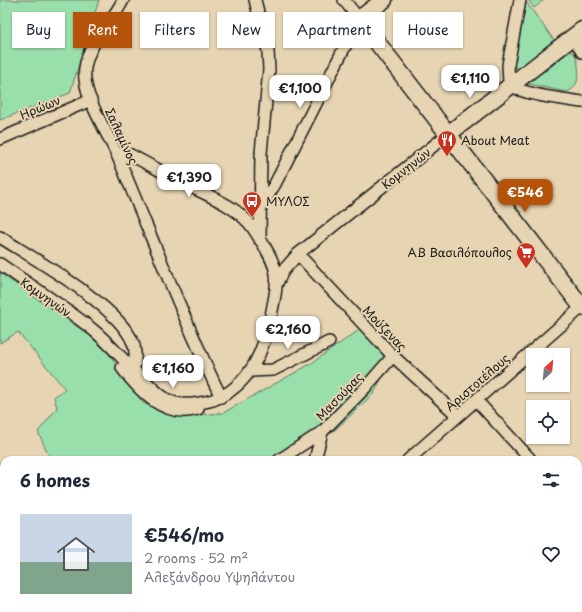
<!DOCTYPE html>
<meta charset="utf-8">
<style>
body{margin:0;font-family:"Playpen Sans",sans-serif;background:#f6f6f7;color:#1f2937;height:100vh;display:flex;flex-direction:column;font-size:15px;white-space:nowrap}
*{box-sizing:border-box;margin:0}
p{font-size:13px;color:#747a83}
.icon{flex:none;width:22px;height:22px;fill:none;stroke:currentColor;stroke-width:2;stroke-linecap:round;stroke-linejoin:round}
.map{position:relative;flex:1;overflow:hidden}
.details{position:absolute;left:0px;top:456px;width:582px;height:156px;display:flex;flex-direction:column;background:#fff;border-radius:12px 12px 0 0;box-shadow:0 1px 3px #0004}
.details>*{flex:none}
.top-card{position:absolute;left:12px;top:12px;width:558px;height:36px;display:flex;gap:8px}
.needle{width:26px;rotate:26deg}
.fabs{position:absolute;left:526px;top:348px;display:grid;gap:8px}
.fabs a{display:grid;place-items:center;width:44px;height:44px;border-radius:0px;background:#fff;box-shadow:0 1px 3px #0004;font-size:20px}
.price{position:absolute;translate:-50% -34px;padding:0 9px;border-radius:8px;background:#fff;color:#222;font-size:13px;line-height:26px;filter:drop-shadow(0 1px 2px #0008)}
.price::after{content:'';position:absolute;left:50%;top:24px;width:12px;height:9px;margin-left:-6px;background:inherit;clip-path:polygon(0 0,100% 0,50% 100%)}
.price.selected{background:#b45309;color:#fff}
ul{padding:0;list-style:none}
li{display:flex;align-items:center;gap:12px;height:100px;padding:0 20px}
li+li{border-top:1px solid #e0e1e3}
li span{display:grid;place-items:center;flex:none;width:112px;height:80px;border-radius:0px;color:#555}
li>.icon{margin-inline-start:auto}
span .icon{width:48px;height:48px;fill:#fffc;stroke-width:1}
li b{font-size:17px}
h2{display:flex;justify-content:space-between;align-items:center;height:48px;padding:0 20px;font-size:17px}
.tag{padding:0 14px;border-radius:0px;background:#fff;box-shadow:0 1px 3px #0004;font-size:14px;line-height:36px}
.tag.selected{background:#b45309;color:#fff}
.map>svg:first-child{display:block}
</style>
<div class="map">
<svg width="582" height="612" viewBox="0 0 582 612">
<rect width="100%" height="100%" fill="#e6d4b2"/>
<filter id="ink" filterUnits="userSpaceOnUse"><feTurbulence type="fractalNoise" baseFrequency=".025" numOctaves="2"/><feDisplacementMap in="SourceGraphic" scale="8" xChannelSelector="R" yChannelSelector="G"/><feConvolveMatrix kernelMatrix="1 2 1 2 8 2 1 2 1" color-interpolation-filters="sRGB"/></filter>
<g filter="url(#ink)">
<path fill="#99dfac" stroke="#5a7e64" d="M0 0H99L70 93 0 120Z
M528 0H544L534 8Z
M526 2 554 40 518 69 515 67 514 63Z
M569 51 574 53C580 63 582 89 566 92L529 84V81L542 71H546Z
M0 273 88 334 109 354 143 403 174 417 223 413 312 363 366 325 393 356 374 393 336 429 289 460H51L38 432 57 408 54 397 65 389 18 332 0 343Z
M5 459 6 460H4V493L0 488V462Z
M0 491 4 496V608H37L38 612H0Z
M40 608H76L74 612H41Z
M325 608H347L344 612H329Z
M364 608H378L381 612H361Z"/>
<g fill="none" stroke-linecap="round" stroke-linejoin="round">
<g stroke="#1c1c1c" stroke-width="14">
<path id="street" d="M123 0C112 24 89 40 85 68 81 95 108 132 118 157 152 237 183 319 221 397
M255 0 268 51 269 70 261 153 260 240
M520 0 508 65 509 83C518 95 566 99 582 102
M574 38 582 52
M0 139 91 100
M260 208 275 184 359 19 344 0
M0 237C34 259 119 306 133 343 136 349 135 357 135 364L125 371
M298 254 393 356 458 416
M0 264C31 286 63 306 92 329 111 344 125 363 142 378 152 387 163 400 176 403 188 406 202 403 213 400 251 386 265 348 272 311 274 299 278 286 276 274 274 259 261 241 253 228 237 206 209 196 185 184 167 174 149 165 131 155L117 154
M277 283 283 271 298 254 447 135
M122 368C140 392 165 419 198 409
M251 371 273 370 329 342
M476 400 531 460
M279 460 322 432
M315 460 322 432 365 388 393 356
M408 460 582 307
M0 491 4 497
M578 512 582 516
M39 608 40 612
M392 608 395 612
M68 612 70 608
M237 612 242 608
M466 612 472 608
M494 612V608"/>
</g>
<g stroke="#1c1c1c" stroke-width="19">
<path id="secondary" d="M384 0 359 19 582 307
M447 135 582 30
M578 540 582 536
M576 608V612"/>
</g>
<use href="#street" stroke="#e6d4b2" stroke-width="11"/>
<use href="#secondary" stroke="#e6d4b2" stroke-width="16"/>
</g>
</g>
<defs>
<g id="restaurant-pin" transform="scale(1)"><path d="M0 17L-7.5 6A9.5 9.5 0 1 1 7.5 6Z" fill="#c8321e" stroke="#e6d4b2"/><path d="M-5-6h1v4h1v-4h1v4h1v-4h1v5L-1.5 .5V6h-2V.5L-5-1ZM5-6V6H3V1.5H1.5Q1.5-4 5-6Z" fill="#fff"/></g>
<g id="bus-pin" transform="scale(1)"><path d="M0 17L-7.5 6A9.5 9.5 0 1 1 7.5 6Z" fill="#c8321e" stroke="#e6d4b2"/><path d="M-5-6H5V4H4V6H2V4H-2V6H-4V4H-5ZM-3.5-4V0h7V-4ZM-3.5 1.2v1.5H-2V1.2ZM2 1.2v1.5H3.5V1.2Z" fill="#fff"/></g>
<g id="supermarket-pin" transform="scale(1)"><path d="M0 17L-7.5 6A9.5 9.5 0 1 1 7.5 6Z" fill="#c8321e" stroke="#e6d4b2"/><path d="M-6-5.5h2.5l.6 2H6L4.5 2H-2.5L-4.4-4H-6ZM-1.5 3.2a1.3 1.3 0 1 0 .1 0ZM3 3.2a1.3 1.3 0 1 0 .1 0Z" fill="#fff"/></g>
</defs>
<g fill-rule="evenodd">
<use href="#restaurant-pin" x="447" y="140"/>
<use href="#bus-pin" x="252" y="201"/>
<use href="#supermarket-pin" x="526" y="252"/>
</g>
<g text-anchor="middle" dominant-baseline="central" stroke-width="4" stroke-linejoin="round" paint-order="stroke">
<g font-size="12" fill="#1c1c1c" stroke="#e6d4b2">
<text transform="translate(40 107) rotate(-23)">Ηρώων</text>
<text transform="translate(122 136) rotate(65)">Σαλαμίνος</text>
<text transform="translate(406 168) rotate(-38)">Κομνηνών</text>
<text transform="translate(46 297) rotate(35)">Κομνηνών</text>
<text transform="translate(385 328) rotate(46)">Μούζενας</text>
<text transform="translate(477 382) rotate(-41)">Αριστοτέλους</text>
<text transform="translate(339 396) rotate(-46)">Μασούρας</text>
</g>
<g font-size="12" fill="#1c1c1c" stroke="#e6d4b2" text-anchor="start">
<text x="461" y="140">About Meat</text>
<text x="266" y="201">ΜΥΛΟΣ</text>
<text x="512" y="252" text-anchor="end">ΑΒ Βασιλόπουλος</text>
</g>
</g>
</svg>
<div class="fabs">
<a><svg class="needle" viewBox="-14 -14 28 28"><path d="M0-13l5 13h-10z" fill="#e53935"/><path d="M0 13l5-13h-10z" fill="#747a83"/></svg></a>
<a><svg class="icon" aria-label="locate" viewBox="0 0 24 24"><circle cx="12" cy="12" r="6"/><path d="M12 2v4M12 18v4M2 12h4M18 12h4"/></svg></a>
</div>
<b class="price" style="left:470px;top:99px">€1,110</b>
<b class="price" style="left:300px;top:109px">€1,100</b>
<b class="price" style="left:189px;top:198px">€1,390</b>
<b class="price selected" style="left:525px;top:213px">€546</b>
<b class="price" style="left:288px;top:350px">€2,160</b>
<b class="price" style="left:173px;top:389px">€1,160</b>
<div class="top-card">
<a class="tag">Buy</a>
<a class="tag selected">Rent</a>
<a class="tag">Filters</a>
<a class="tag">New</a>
<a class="tag">Apartment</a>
<a class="tag">House</a>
</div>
<section class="details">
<h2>6 homes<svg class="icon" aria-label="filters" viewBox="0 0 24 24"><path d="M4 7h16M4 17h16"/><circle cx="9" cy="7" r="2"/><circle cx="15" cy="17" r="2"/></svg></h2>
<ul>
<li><span style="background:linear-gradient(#c9d6e8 60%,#7fa58c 0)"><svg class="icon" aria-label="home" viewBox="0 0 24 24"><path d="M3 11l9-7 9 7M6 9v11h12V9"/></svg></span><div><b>€546/mo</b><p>2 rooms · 52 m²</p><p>Αλεξάνδρου Υψηλάντου</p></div><svg class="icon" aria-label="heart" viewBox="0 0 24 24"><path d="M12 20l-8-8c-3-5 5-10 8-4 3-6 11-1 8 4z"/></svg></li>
</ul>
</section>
</div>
